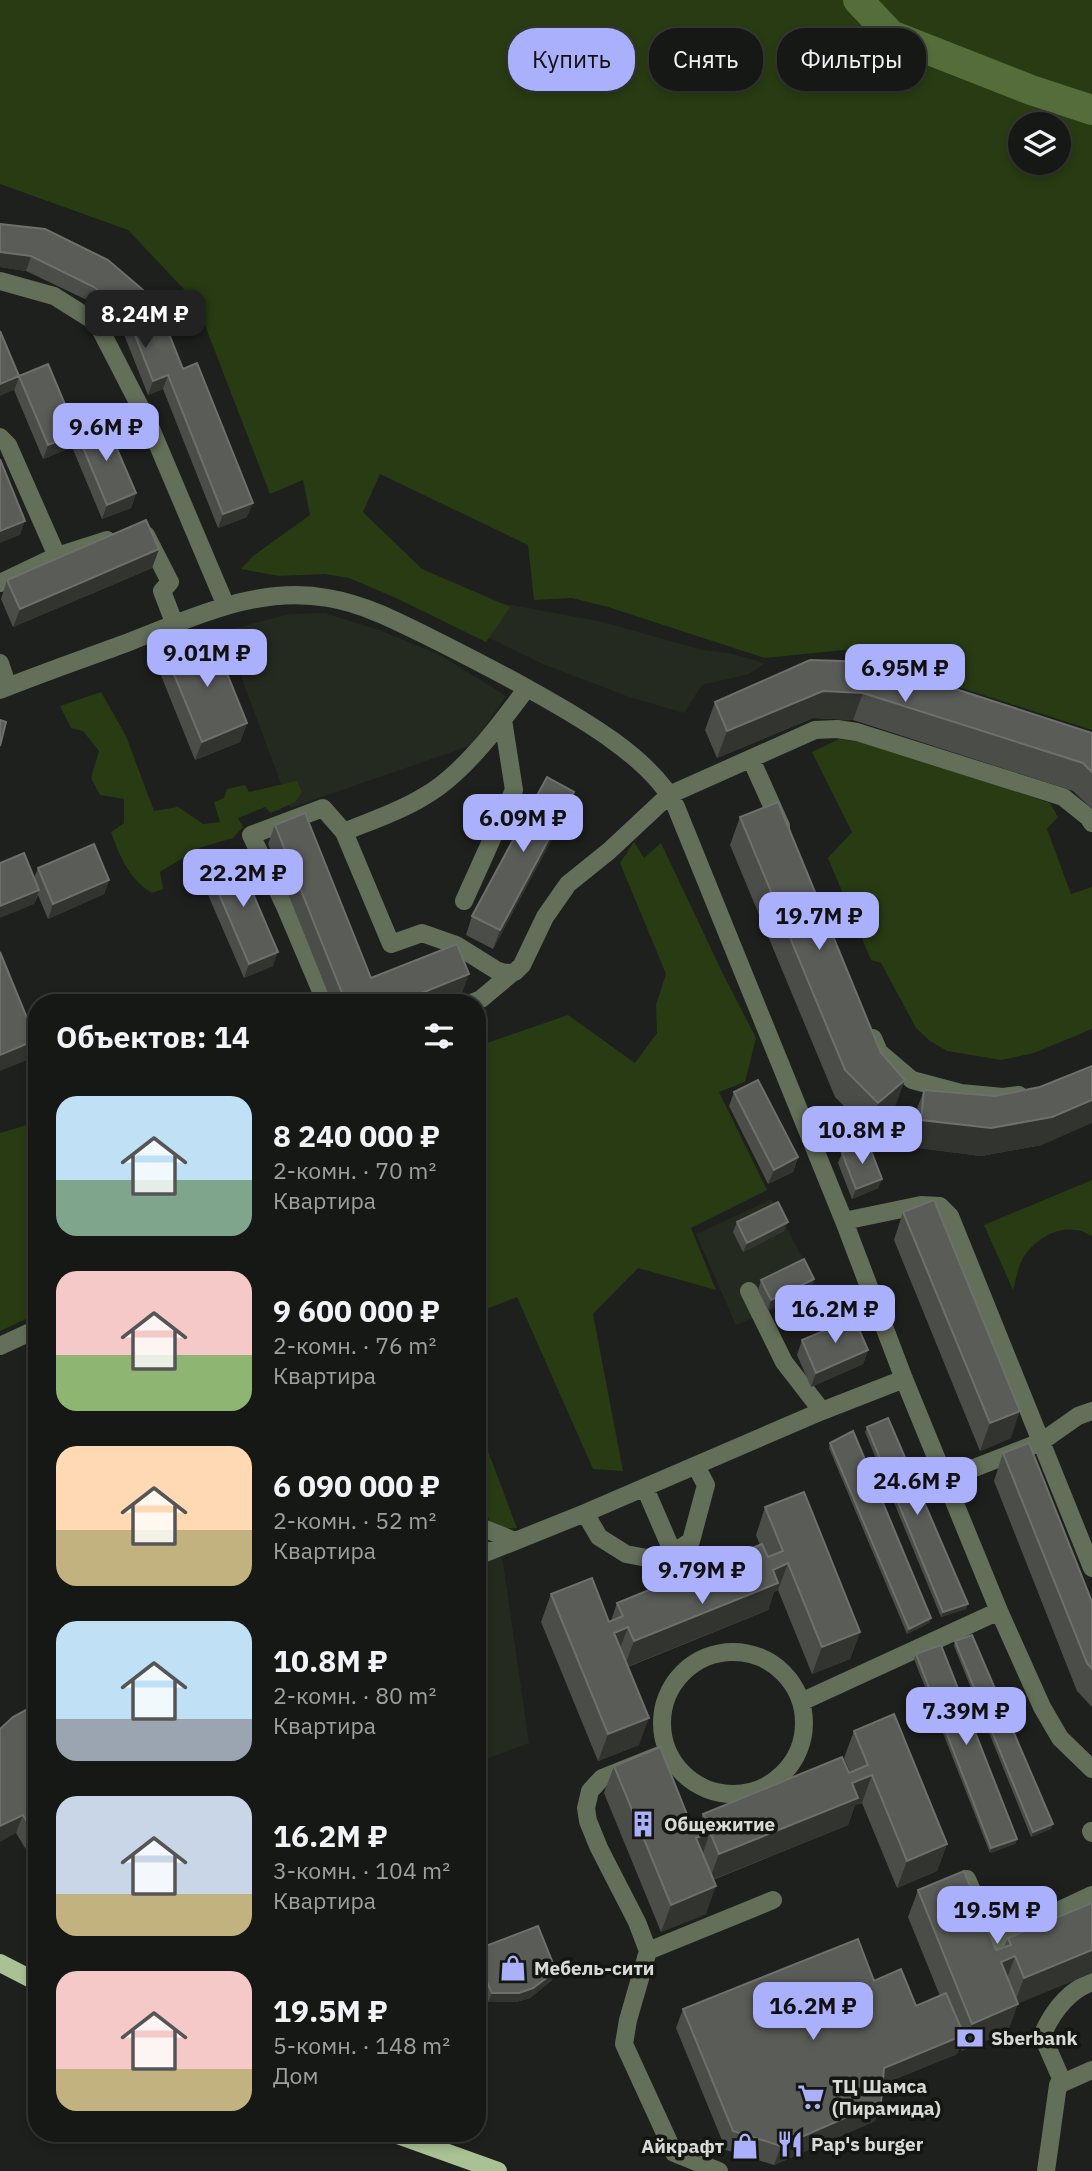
<!DOCTYPE html>
<html lang="ru">
<meta charset="utf-8">
<style>
body{margin:0;font-family:"IBM Plex Sans",sans-serif;background:#1f211e;color:#f1f3f6;height:100vh;display:flex;flex-direction:column;font-size:26px;white-space:nowrap}
*{box-sizing:border-box;margin:0}
p{font-size:23px;color:#9ea0a0}
.icon{flex:none;width:38px;height:38px;fill:none;stroke:currentColor;stroke-width:2;stroke-linecap:round;stroke-linejoin:round}
.map{position:relative;flex:1;overflow:hidden}
.details{position:absolute;left:28px;top:994px;width:458px;height:1148px;display:flex;flex-direction:column;background:#161815;border-radius:28px;box-shadow:0 4px 10px #0003,0 0 0 2px #353734}
.details>*{flex:none}
.guide{position:absolute;left:508px;top:28px;width:480px;height:63px;display:flex;gap:14px}
.controls{position:absolute;left:1008px;top:112px;display:grid;gap:14px}
.controls a{display:grid;place-items:center;width:63px;height:63px;border-radius:50%;background:#161815;box-shadow:0 4px 10px #0003,0 0 0 2px #353734;font-size:35px}
.price{position:absolute;translate:-50% -60px;padding:0 16px;border-radius:14px;background:#aab0fb;color:#111;font-size:23px;line-height:46px;filter:drop-shadow(0 2px 4px #0008)}
.price::after{content:'';position:absolute;left:50%;top:42px;width:21px;height:16px;margin-left:-10px;background:inherit;clip-path:polygon(0 0,100% 0,50% 100%)}
.price.selected{background:#222;color:#fff}
ul{padding:0;list-style:none}
li{display:flex;align-items:center;gap:21px;height:175px;padding:0 28px}
li span{display:grid;place-items:center;flex:none;width:196px;height:140px;border-radius:21px;color:#555}
li>.icon{margin-inline-start:auto}
span .icon{width:84px;height:84px;fill:#fffc;stroke-width:1}
li b{font-size:30px}
h2{display:flex;justify-content:space-between;align-items:center;height:84px;padding:0 28px;font-size:30px}
.pill{padding:0 24px;border-radius:28px;background:#161815;box-shadow:0 4px 10px #0003,0 0 0 2px #353734;font-size:24px;line-height:63px}
.pill.selected{background:#aab0fb;color:#111}
.map>svg:first-child{display:block}
</style>
<div class="map">
<svg width="1092" height="2171" viewBox="0 0 1092 2171">
<rect width="100%" height="100%" fill="#1d201c"/>
<path fill="#252a20" d="M415 587 603 622 702 650 729 653 765 663 749 674 702 685 684 713 629 697 543 664 408 599Z
M325 613 382 631 442 656 506 696 472 745 290 808 224 631 290 614Z
M772 1199 819 1290 736 1325 696 1234Z
M478 1499 503 1562 529 1743 478 1762Z"/>
<path fill="#283b13" fill-rule="evenodd" d="M0 0H1092V730L844 650 765 658 608 607 572 598 534 600 528 545 380 474 363 512 422 569 510 607 486 642 396 598 349 578 325 574 279 576 241 569 253 556 310 515 303 480 270 494 196 302 128 230 0 184ZM1020 124H1059V163H1020Z
M101 692 126 736 154 811 178 807 203 824 220 822 214 802 224 798 227 789 245 785 249 792 297 781 302 792 295 802 271 813 265 807 238 818 243 827 233 838 199 848 160 872 163 889 152 893C129 879 120 857 111 832L124 823V799L100 795 91 778 99 751 83 731 71 728 60 706Z
M839 739 874 744 1050 803 1058 817 1047 829 1071 894 1092 887V1029L1034 1053 1001 1060 947 1051 930 1041 916 1028 881 963 871 960 828 858 852 832 812 752Z
M634 842 644 858 661 843 723 974 756 1038 745 1082 719 1092 767 1190 691 1228 716 1290 638 1268 593 1314 623 1471 593 1469 517 1297 478 1312V1046L568 1015 635 1063 657 1033 656 1005 666 974 620 863Z
M37 1122V1314L0 1331V1133Z
M1092 1180V1236C1087 1234 1081 1230 1076 1230 1054 1226 1030 1243 1021 1262 1017 1271 1016 1281 1013 1290L984 1225Z
M478 1425 517 1528 493 1529 478 1493Z"/>
<g fill="none" stroke-linecap="round" stroke-linejoin="round">
<path stroke="#546d3b" stroke-width="30" d="M858 0 891 35 1031 90 1092 110"/>
<path stroke="#646f59" stroke-width="18" d="M0 281 54 296 97 323 149 424 226 606
M0 437 8 445 57 556 0 583
M146 535 170 582 162 591 175 625
M57 556 107 540
M0 663 8 687
M527 688C500 724 463 775 423 797 399 812 370 821 344 832L391 944 422 933 456 945 496 970 505 973 515 972 522 965 545 917 568 884 609 851 669 795 815 730 837 729 857 732 1063 797 1088 817 1092 823
M0 690C42 673 86 658 129 642 192 618 258 585 328 598 364 604 397 621 431 638 465 655 500 673 534 692 579 717 653 759 676 807L844 1221 904 1379 999 1611 1042 1707 1060 1738 1092 1769
M751 759 781 826
M464 901 514 790 503 720
M326 1003 284 904 251 835 323 808 344 832
M471 1003 481 999 512 973
M873 1038 879 1052 912 1080 961 1093 1003 1097 1019 1095
M844 1221 921 1205 940 1206 950 1216 1092 1568
M749 1291 784 1362 822 1411 904 1379
M0 1346 37 1329
M946 1479 1041 1442 1078 1416 1092 1411
M645 1488 673 1553
M585 1513 599 1537 626 1554 647 1558 673 1553 691 1541 706 1485 696 1466
M478 1526 515 1541
M478 1556 585 1513 822 1411
M662 1723a71 71 0 1 1 142 0a71 71 0 1 1-142 0Z
M801 1702 999 1611
M667 1752 602 1778 590 1791 586 1808 588 1821 599 1848 637 1922 648 1951 628 2020 624 2044 674 2153 719 2171
M1091 1831 1092 1833
M967 1879 994 1941 1092 1895
M648 1951 773 1900
M1063 2083 1042 2035C1052 2013 1067 1991 1092 1982
M1046 2171 1058 2085 1092 2070"/>
<path stroke="#a9c193" stroke-width="18" d="M0 1963 37 1982
M392 2133 498 2171"/>
</g>
<path fill="#4b4d49" d="M45 229 183 369 247 517 218 528 163 389 148 395 121 327 89 301 26 271 0 267Z
M19 376 136 493 131 508 102 519 72 447 43 459 14 390Z
M159 549 152 568 13 627 1 599 7 580Z
M166 655 247 723 240 742 195 760 160 673Z
M810 660 1092 733V809L1073 791 853 720 813 718 717 758 705 730 715 702Z
M567 811 493 949 466 935 472 916Z
M740 817 895 1107 868 1130 835 1097 730 845Z
M275 825 371 978 462 993 437 1003H332L268 844Z
M207 866 273 966 244 978 202 881Z
M38 868 109 880 104 894 48 919 38 895 34 904V878Z
M924 1090 1042 1145 981 1156 911 1147 914 1117Z
M734 1092 798 1157 793 1172 768 1184 729 1106Z
M842 1153 882 1179 878 1188 852 1199 838 1163Z
M903 1212 1011 1438 980 1451 894 1240Z
M737 1222 784 1231 743 1252 733 1232Z
M814 1279 810 1289 768 1310 758 1290 761 1280Z
M802 1340 868 1350 863 1364 811 1387 797 1355Z
M867 1427 966 1609 941 1617 865 1432Z
M830 1443 931 1618 929 1623 907 1634 829 1448Z
M1003 1453 1092 1602V1707L1077 1691 994 1481Z
M765 1507 860 1632 850 1659 812 1674 778 1590 774 1592 768 1610 628 1667 639 1745 598 1761 541 1622 551 1594 609 1622 611 1621 617 1603 760 1545 756 1535Z
M955 1641 1051 1829 1031 1837 954 1646Z
M916 1654 1017 1839 1015 1844 990 1853 914 1659Z
M37 1704V1857L25 1848 16 1833Z
M854 1731 947 1844 937 1871 897 1888 862 1803 855 1805 848 1825 713 1880 706 1914 661 1932 604 1793 614 1766 692 1827 700 1823 703 1814 850 1772 844 1758Z
M918 1890 996 1950 1004 1947 1008 1938 1092 1903V1973L1018 2003 1008 2031 962 2051 960 2046 957 2054 883 2084 875 2121 774 2165 726 2150 676 2028 683 2009 874 1981 916 2006 940 1996 908 1917Z
M478 1949 552 1980 530 1998 516 2002H488L478 1979Z"/>
<path fill="#323430" d="M0 252 31 256 26 271 0 267Z
M168 375 163 389 148 395 153 381Z
M19 376 14 390 0 396V384Z
M77 433 72 447 43 459 48 445Z
M136 493 131 508 102 519 107 505Z
M253 503 247 517 218 528 223 514Z
M25 521 20 535 0 543V531Z
M159 549 152 568 13 627 20 609Z
M823 691 863 693 853 720 813 718 717 758 727 731Z
M247 723 240 742 195 760 202 742Z
M574 792 567 811 493 949 500 930Z
M109 880 104 894 48 919 53 904Z
M39 890 34 904 0 918V906Z
M278 952 273 966 244 978 249 964Z
M469 974 462 993 437 1003H397Z
M36 1040 30 1059 0 1071V1055Z
M905 1080 895 1107 868 1130 878 1103Z
M1092 1100V1123L1042 1145 981 1156 911 1147 921 1120Z
M798 1157 793 1172 768 1184 774 1170Z
M882 1179 878 1188 852 1199 856 1189Z
M788 1222 784 1231 743 1252 747 1243Z
M814 1279 810 1289 768 1310 771 1300Z
M868 1350 863 1364 811 1387 816 1373Z
M1020 1411 1011 1438 980 1451 990 1423Z
M788 1563 778 1590 774 1592 768 1610 624 1668 634 1641 773 1570Z
M968 1604 966 1609 941 1617 943 1612Z
M931 1618 929 1623 907 1634 909 1629Z
M628 1627 618 1654 614 1633Z
M860 1632 850 1659 812 1674 822 1647Z
M649 1718 639 1745 598 1761 608 1734Z
M872 1775 862 1803 855 1805 848 1825 709 1881 719 1854 852 1783Z
M23 1815 16 1833 0 1842V1826Z
M1053 1824 1051 1829 1031 1837 1033 1832Z
M710 1832 701 1859 696 1838Z
M1017 1839 1015 1844 990 1853 991 1848Z
M947 1844 937 1871 897 1888 907 1861Z
M716 1886 706 1914 661 1932 671 1905Z
M1092 1950V1973L1014 2005 1024 1978Z
M1015 1956 1005 1984 1001 1962Z
M556 1971 552 1980 530 1998 516 2002H488L492 1993Z
M1018 2004 1008 2031 962 2051 972 2024Z
M964 2035 957 2054 877 2086 884 2068Z
M881 2102 875 2121 774 2165 781 2146Z"/>
<path fill="#5a5c58" stroke="#6e706c" stroke-width="2" d="M0 224 45 229 108 260 156 301 183 369 197 363 253 503 223 514 168 375 153 381 126 312 94 287 31 256 0 252Z
M0 331 19 376 0 384Z
M48 364 77 433 48 445 19 376Z
M105 421 136 493 107 505 77 433Z
M0 459 25 521 0 531Z
M146 520 159 549 20 609 7 580Z
M212 636 247 723 202 742 166 655Z
M810 660 872 662 1092 733V772L1083 763 863 693 823 691 727 731 715 702Z
M0 720 6 722 0 746Z
M547 777 574 792 500 930 472 916Z
M778 802 881 1053 905 1080 878 1103 845 1070 740 817Z
M305 813 371 978 457 944 469 974 397 1003H346L275 825Z
M94 844 109 880 53 904 38 868Z
M24 853 39 890 0 906V863Z
M236 854 278 952 249 964 207 866Z
M0 952 36 1040 0 1055Z
M1092 1066V1100L1052 1117 991 1128 921 1120 924 1090 995 1096 1040 1087Z
M758 1080 798 1157 774 1170 734 1092Z
M868 1143 882 1179 856 1189 842 1153Z
M934 1200 1020 1411 990 1423 903 1212Z
M778 1202 788 1222 747 1243 737 1222Z
M804 1259 814 1279 771 1300 761 1280Z
M854 1318 868 1350 816 1373 802 1340Z
M888 1418 968 1604 943 1612 867 1427Z
M853 1431 931 1618 909 1629 830 1443Z
M1029 1443 1092 1602V1669L1087 1663 1003 1453Z
M804 1492 860 1632 822 1647 788 1563 773 1570 778 1583 634 1641 628 1627 614 1633 649 1718 608 1734 551 1594 592 1578 609 1622 623 1616 617 1603 762 1544 768 1557 783 1551 765 1507Z
M972 1635 1053 1824 1033 1832 955 1641Z
M941 1645 1017 1839 991 1848 916 1654Z
M37 1704V1833L32 1829 23 1815 0 1826V1729L13 1717Z
M894 1714 947 1844 907 1861 872 1775 852 1783 858 1798 719 1854 710 1832 696 1838 716 1886 671 1905 614 1766 660 1747 692 1827 706 1821 703 1814 842 1757 849 1773 868 1765 854 1731Z
M964 1871 996 1950 1011 1945 1008 1938 1092 1903V1950L1024 1978 1015 1956 1001 1962 1018 2004 972 2024 918 1890Z
M538 1926 556 1971 533 1988 519 1993H492L478 1962V1949Z
M858 1939 874 1981 901 1969 916 2006 946 1993 964 2035 884 2068 881 2102 781 2146 733 2131 683 2009Z"/>
<defs>
<g id="building-bare" transform="scale(2.1)"><path d="M-4-6H4V6H1V3H-1V6H-4ZM-2.5-4.3h1.7v1.8h-1.7ZM.8-4.3h1.7v1.8H.8ZM-2.5-1h1.7V.8h-1.7ZM.8-1h1.7V.8H.8Z" fill="#aab0fb" stroke="#141612" stroke-width="2.5" paint-order="stroke"/></g>
<g id="shop-bare" transform="scale(2.1)"><path d="M-5-2.5h2.3a2.7 3.5 0 0 1 5.4 0H5L5.5 6h-11ZM-1.5-2.5h3a1.5 2.3 0 0 0-3 0Z" fill="#aab0fb" stroke="#141612" stroke-width="2.5" paint-order="stroke"/></g>
<g id="bank-bare" transform="scale(2.1)"><path d="M-6-4H6V4H-6ZM0-2.3a2.3 2.3 0 1 0 0 4.6a2.3 2.3 0 1 0 0-4.6Z" fill="#aab0fb" stroke="#141612" stroke-width="2.5" paint-order="stroke"/></g>
<g id="supermarket-bare" transform="scale(2.1)"><path d="M-6-5.5h2.5l.6 2H6L4.5 2H-2.5L-4.4-4H-6ZM-1.5 3.2a1.3 1.3 0 1 0 .1 0ZM3 3.2a1.3 1.3 0 1 0 .1 0Z" fill="#aab0fb" stroke="#141612" stroke-width="2.5" paint-order="stroke"/></g>
<g id="restaurant-bare" transform="scale(2.1)"><path d="M-5-6h1v4h1v-4h1v4h1v-4h1v5L-1.5 .5V6h-2V.5L-5-1ZM5-6V6H3V1.5H1.5Q1.5-4 5-6Z" fill="#aab0fb" stroke="#141612" stroke-width="2.5" paint-order="stroke"/></g>
</defs>
<g fill-rule="evenodd">
<use href="#building-bare" x="643" y="1824"/>
<use href="#shop-bare" x="513" y="1968"/>
<use href="#bank-bare" x="970" y="2038"/>
<use href="#supermarket-bare" x="811" y="2097"/>
<use href="#restaurant-bare" x="790" y="2144"/>
<use href="#shop-bare" x="745" y="2146"/>
</g>
<g text-anchor="middle" dominant-baseline="central" stroke-width="7" stroke-linejoin="round" paint-order="stroke">
<g font-size="19" font-weight="bold" fill="#d9dad8" stroke="#141612" text-anchor="start">
<text x="664" y="1824">Общежитие</text>
<text x="534" y="1968">Мебель-сити</text>
<text x="991" y="2038">Sberbank</text>
<text x="832" y="2086">ТЦ Шамса<tspan x="832" dy="22">(Пирамида)</tspan></text>
<text x="811" y="2144">Pap's burger</text>
<text x="724" y="2146" text-anchor="end">Айкрафт</text>
</g>
</g>
</svg>
<div class="controls">
<a><svg class="icon" aria-label="layers" viewBox="0 0 24 24"><path d="M12 4l9 5-9 5-9-5zM3 14l9 5 9-5"/></svg></a>
</div>
<b class="price selected" style="left:145px;top:350px">8.24M ₽</b>
<b class="price" style="left:106px;top:463px">9.6M ₽</b>
<b class="price" style="left:207px;top:689px">9.01M ₽</b>
<b class="price" style="left:905px;top:704px">6.95M ₽</b>
<b class="price" style="left:523px;top:854px">6.09M ₽</b>
<b class="price" style="left:243px;top:909px">22.2M ₽</b>
<b class="price" style="left:819px;top:952px">19.7M ₽</b>
<b class="price" style="left:862px;top:1166px">10.8M ₽</b>
<b class="price" style="left:835px;top:1345px">16.2M ₽</b>
<b class="price" style="left:917px;top:1517px">24.6M ₽</b>
<b class="price" style="left:702px;top:1606px">9.79M ₽</b>
<b class="price" style="left:966px;top:1747px">7.39M ₽</b>
<b class="price" style="left:997px;top:1946px">19.5M ₽</b>
<b class="price" style="left:813px;top:2042px">16.2M ₽</b>
<div class="guide">
<a class="pill selected">Купить</a>
<a class="pill">Снять</a>
<a class="pill">Фильтры</a>
</div>
<section class="details">
<h2>Объектов: 14<svg class="icon" aria-label="filters" viewBox="0 0 24 24"><path d="M4 7h16M4 17h16"/><circle cx="9" cy="7" r="2"/><circle cx="15" cy="17" r="2"/></svg></h2>
<ul>
<li><span style="background:linear-gradient(#bfe0f5 60%,#7fa58c 0)"><svg class="icon" aria-label="home" viewBox="0 0 24 24"><path d="M3 11l9-7 9 7M6 9v11h12V9"/></svg></span><div><b>8 240 000 ₽</b><p>2-комн. · 70 m²</p><p>Квартира</p></div></li>
<li><span style="background:linear-gradient(#f6c9c9 60%,#8fb573 0)"><svg class="icon" aria-label="home" viewBox="0 0 24 24"><path d="M3 11l9-7 9 7M6 9v11h12V9"/></svg></span><div><b>9 600 000 ₽</b><p>2-комн. · 76 m²</p><p>Квартира</p></div></li>
<li><span style="background:linear-gradient(#ffd9b3 60%,#c2b280 0)"><svg class="icon" aria-label="home" viewBox="0 0 24 24"><path d="M3 11l9-7 9 7M6 9v11h12V9"/></svg></span><div><b>6 090 000 ₽</b><p>2-комн. · 52 m²</p><p>Квартира</p></div></li>
<li><span style="background:linear-gradient(#bfe0f5 70%,#9aa5b1 0)"><svg class="icon" aria-label="home" viewBox="0 0 24 24"><path d="M3 11l9-7 9 7M6 9v11h12V9"/></svg></span><div><b>10.8M ₽</b><p>2-комн. · 80 m²</p><p>Квартира</p></div></li>
<li><span style="background:linear-gradient(#c9d6e8 70%,#c2b280 0)"><svg class="icon" aria-label="home" viewBox="0 0 24 24"><path d="M3 11l9-7 9 7M6 9v11h12V9"/></svg></span><div><b>16.2M ₽</b><p>3-комн. · 104 m²</p><p>Квартира</p></div></li>
<li><span style="background:linear-gradient(#f6c9c9 70%,#c2b280 0)"><svg class="icon" aria-label="home" viewBox="0 0 24 24"><path d="M3 11l9-7 9 7M6 9v11h12V9"/></svg></span><div><b>19.5M ₽</b><p>5-комн. · 148 m²</p><p>Дом</p></div></li>
</ul>
</section>
</div>
